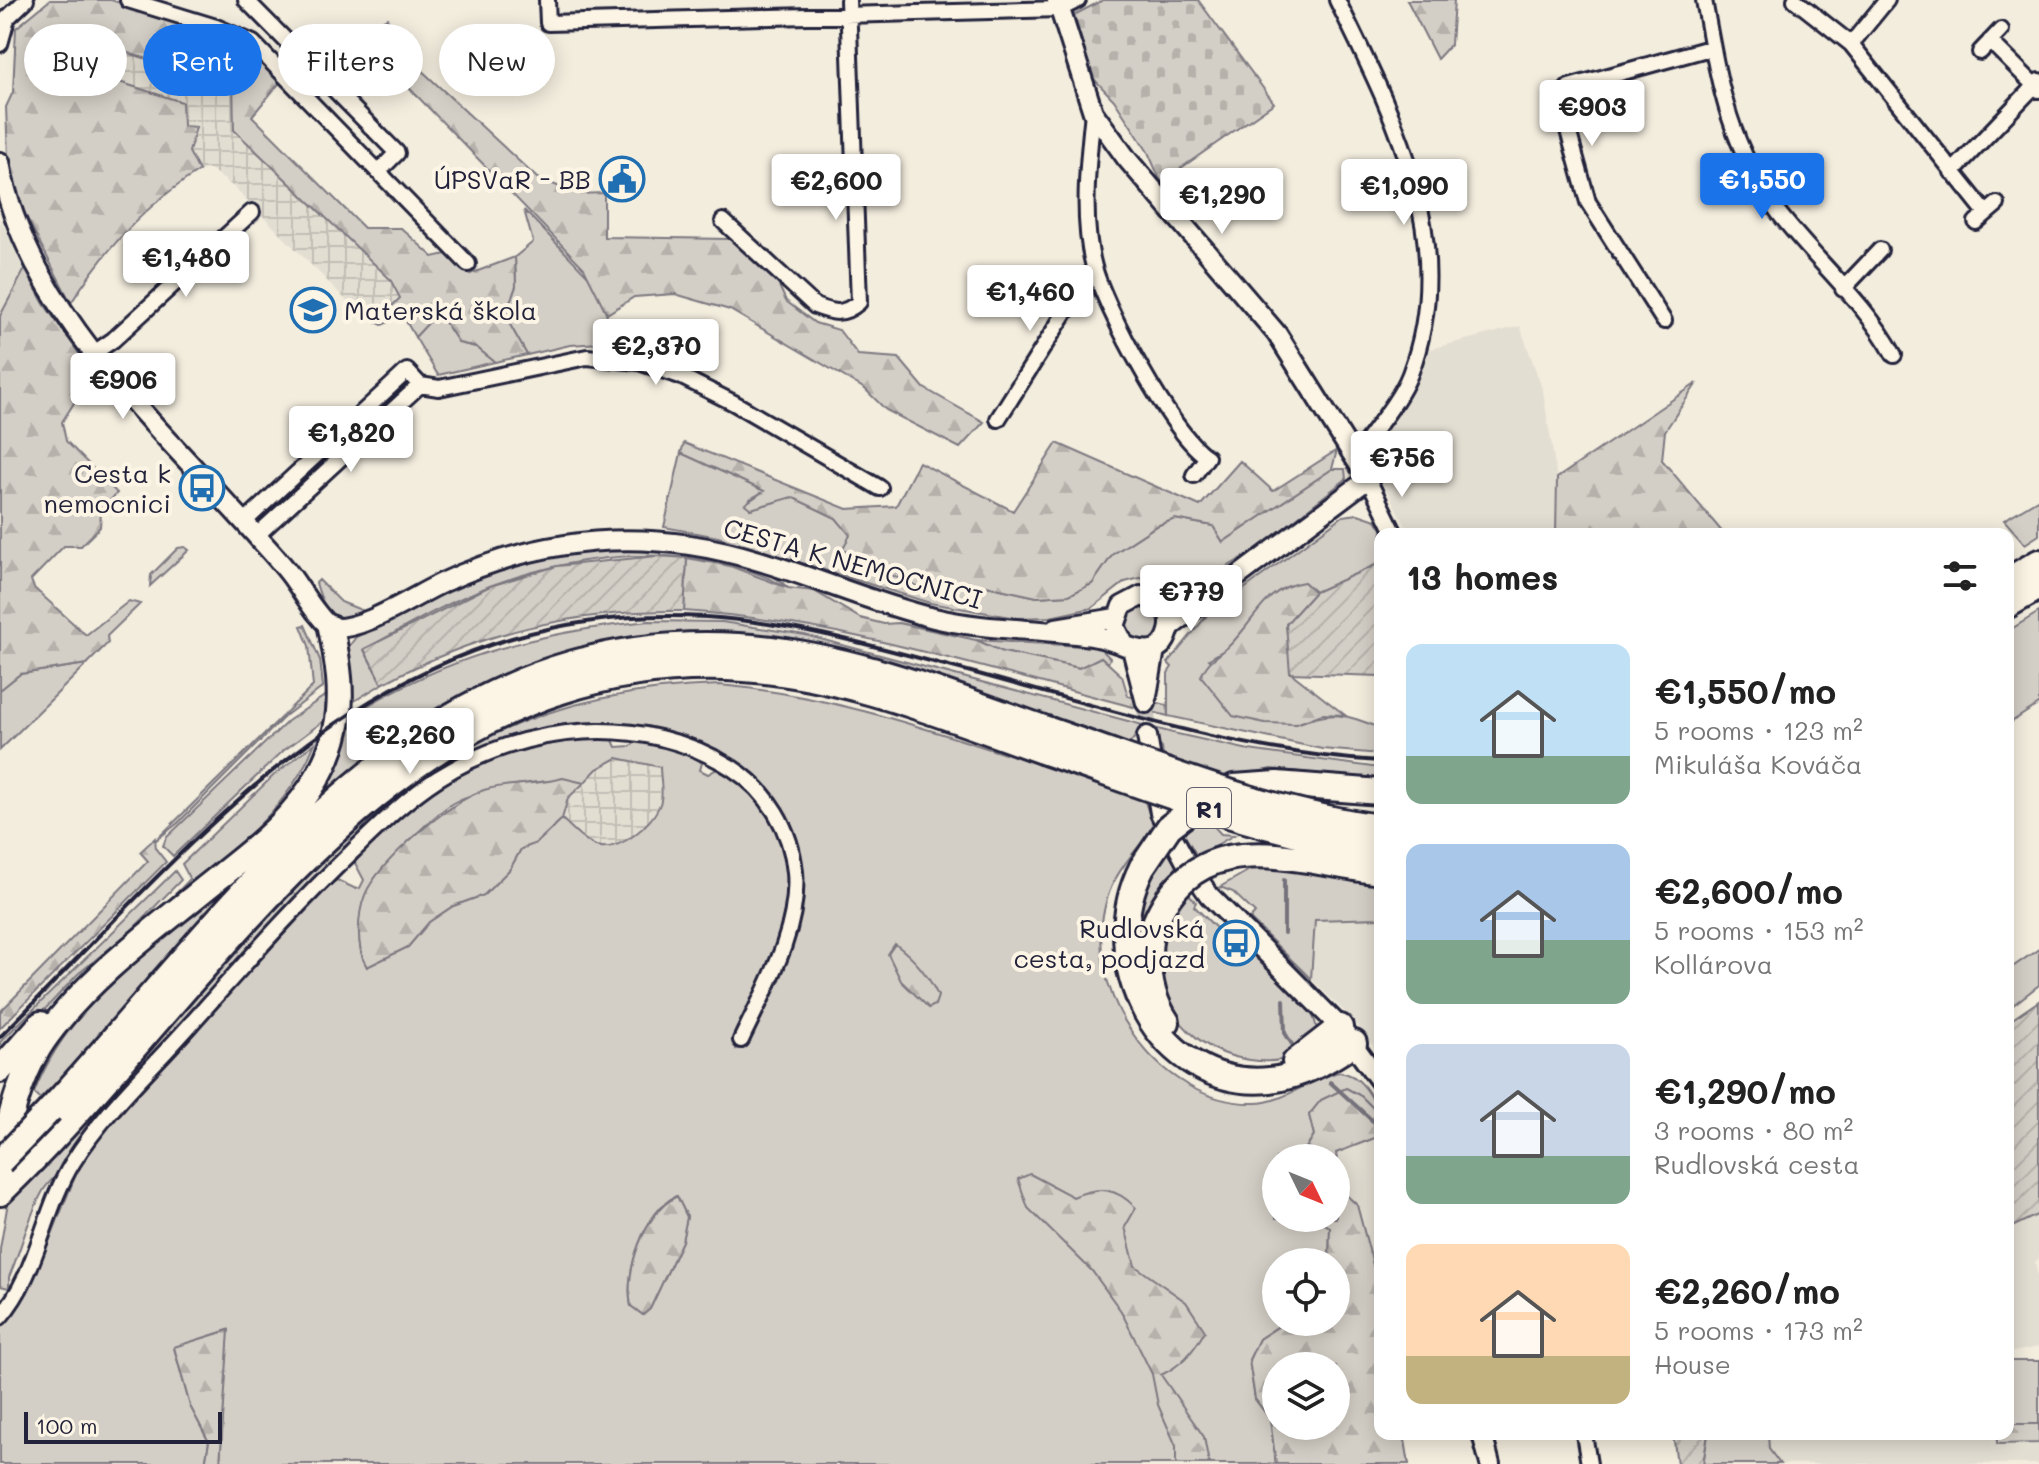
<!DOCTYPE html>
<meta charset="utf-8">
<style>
body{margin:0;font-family:Mali,sans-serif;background:#f6f6f6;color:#222;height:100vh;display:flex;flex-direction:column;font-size:30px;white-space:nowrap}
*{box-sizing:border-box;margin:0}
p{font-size:26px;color:#767676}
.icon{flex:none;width:44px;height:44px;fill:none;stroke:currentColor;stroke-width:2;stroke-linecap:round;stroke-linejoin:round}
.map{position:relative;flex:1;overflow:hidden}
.drawer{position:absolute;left:1374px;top:528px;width:640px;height:912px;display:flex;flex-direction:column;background:#fff;border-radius:16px;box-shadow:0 4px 20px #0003}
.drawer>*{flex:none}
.top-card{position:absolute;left:24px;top:24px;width:760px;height:72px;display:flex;gap:16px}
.needle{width:52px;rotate:133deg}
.buttons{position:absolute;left:1262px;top:1144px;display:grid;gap:16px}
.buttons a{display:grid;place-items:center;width:88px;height:88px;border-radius:50%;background:#fff;box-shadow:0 4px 20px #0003;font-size:40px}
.scale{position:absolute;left:24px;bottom:20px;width:198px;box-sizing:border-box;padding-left:8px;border:4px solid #22223b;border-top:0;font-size:22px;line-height:28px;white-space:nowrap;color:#22223b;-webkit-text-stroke:6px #fcf5e5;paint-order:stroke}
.price{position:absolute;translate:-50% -68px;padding:0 18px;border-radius:8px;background:#fff;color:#222;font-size:26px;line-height:52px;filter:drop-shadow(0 2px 4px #0008)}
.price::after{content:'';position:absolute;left:50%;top:48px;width:24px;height:18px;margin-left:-12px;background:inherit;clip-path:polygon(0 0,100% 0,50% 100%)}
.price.active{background:#1a73e8;color:#fff}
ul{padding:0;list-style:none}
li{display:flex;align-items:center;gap:24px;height:200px;padding:0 32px}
li span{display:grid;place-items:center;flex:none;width:224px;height:160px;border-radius:16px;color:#555}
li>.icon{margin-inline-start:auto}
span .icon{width:96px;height:96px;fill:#fffc;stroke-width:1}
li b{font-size:34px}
h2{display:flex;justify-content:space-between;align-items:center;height:96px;padding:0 32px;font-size:34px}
.chip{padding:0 28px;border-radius:36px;background:#fff;box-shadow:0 4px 20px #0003;font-size:28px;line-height:72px}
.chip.active{background:#1a73e8;color:#fff}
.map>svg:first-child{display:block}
</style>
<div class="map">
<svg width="2039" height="1464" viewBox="0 0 2039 1464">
<defs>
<pattern id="industrial-grid" width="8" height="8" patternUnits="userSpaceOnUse" patternTransform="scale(2)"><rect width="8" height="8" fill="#e3ded2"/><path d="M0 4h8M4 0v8" fill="none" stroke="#c2beb5"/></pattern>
<pattern id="forest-firs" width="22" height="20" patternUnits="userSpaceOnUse" patternTransform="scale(2)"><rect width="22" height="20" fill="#d4cfc6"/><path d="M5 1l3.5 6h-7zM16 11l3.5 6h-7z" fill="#b6b1ab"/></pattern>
<pattern id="cemetery-stones" width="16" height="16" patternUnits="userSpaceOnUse" patternTransform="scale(2)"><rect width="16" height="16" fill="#d4cfc6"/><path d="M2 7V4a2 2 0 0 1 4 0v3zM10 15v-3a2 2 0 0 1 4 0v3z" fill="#b6b1ab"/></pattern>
<pattern id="garden-furrows" width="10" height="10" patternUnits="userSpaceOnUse" patternTransform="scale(2)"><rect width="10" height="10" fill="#d4cfc6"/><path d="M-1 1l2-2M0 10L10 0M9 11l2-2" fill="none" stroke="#b6b1ab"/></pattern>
</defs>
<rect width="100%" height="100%" fill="#f3edde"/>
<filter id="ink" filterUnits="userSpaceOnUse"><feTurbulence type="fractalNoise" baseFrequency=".0125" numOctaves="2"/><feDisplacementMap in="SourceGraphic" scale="16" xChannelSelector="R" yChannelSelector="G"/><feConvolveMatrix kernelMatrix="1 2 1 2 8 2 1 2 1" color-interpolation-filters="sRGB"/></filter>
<g filter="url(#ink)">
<path fill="#e3ded2" d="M0 218 25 269 0 316Z
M1520 326 1543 391 1557 478 1556 534H1410L1358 437 1430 349Z
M1380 918V1055L1354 1021 1311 979 1315 920Z
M1380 1136V1291L1357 1205 1341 1190 1336 1153Z
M2039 1214V1259L2035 1262 2039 1281V1347L2008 1353V1229Z
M1768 1434H1997V1443H2039V1464H1780L1769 1449Z"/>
<path fill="url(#industrial-grid)" d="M78 38 174 67 194 63 217 78 233 79 234 130 390 279 400 297 376 322 360 314 235 188 210 169 199 171 189 152 196 127 183 126 182 102 68 66Z
M617 758 660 767V804L646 824 627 840 605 848 592 844 562 819 568 798 597 769Z"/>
<path fill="#d4cfc6" stroke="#7b7880" stroke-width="2" fill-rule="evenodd" d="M524 210 594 282 607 314 600 343 570 345 527 355 505 316 516 286 515 257 533 242Z
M441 316 459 343 476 347 495 362 438 375 415 337 429 322Z
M681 453 765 491 750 499V509L792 497 836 518 851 535 899 576 920 587 963 581 1037 597 1068 595 1092 584 1113 554 1156 526 1175 519 1213 526 1223 542 1332 469H1345L1346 479 1260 547 1227 567 1188 584 1140 578 1125 582 1092 608 1050 617 1017 618 930 603 718 537 664 527Z
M2039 499V535L2025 544 2004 520Z
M1358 514 1376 520 1382 529 1380 563 1315 592 1304 582 1246 627 1229 647 1209 659 1296 724C1333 710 1345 714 1380 728V754L1322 749 1168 716V673L1172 667 1168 663 1208 614 1239 598 1244 589 1343 516Z
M633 547C673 549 761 557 788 588 701 539 580 552 490 586 446 603 405 627 364 650L382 684 351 703 347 649 356 637 482 575 544 555Z
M319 580 341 602 366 612 343 620C326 614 321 600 316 583Z
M1124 624a19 19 0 1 1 38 0a19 19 0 1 1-38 0Z
M2039 612V704L2008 724V631Z
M649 621 722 622 805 635 1173 733 1249 750 1380 768V780L1271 769 1227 779 1163 757 1162 747 1150 735H1137L1128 745C1022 709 916 663 806 642 617 606 447 675 311 806 323 783 341 735 354 717 363 706 383 697 396 690 476 648 560 630 649 621Z
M305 625 320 660 323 687 285 716 178 823 155 841 313 686 309 646 301 626Z
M976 640 1099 647 1110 658 1108 663 1101 657 1080 668 1003 652Z
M87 664 0 750V690L20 674Z
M720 685C820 694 910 723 1005 754L1007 751 1144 799 1154 828C1139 846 1117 870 1109 893 1075 984 1157 1106 1255 1103 1283 1103 1310 1079 1339 1072 1361 1074 1372 1096 1380 1115L1361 1096 1346 1088 1321 1100 1309 1115 1314 1135 1300 1158H1276V1218H1314L1330 1227 1329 1262H1276V1322H1285L1259 1339 1249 1360 1255 1399 1270 1419 1276 1464H220L228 1330 174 1348 190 1406 209 1442 205 1464H0V1326C35 1300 63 1195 87 1151L307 900 337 880 356 889 360 888 364 880 355 863 361 851C425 788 517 723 612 738L616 747 631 746 638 740C663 741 683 747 702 763L700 770 708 774 717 769C727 775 739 780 748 787 814 842 784 935 754 999 746 1016 733 1030 736 1049 759 1037 788 961 795 934 811 871 799 802 741 764 702 738 658 726 611 725 441 723 328 866 223 982 167 1044 111 1105 60 1171 54 1178 47 1184 43 1191 28 1217 21 1250 9 1277V1288L0 1286V1249L8 1202 62 1147 314 864 421 772 493 730 497 733C568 700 642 687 720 685ZM617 758 660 767C660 778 664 794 660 804 652 825 619 853 596 846 583 841 572 828 562 819L537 843 521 849 510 869 484 895 453 906 429 922 408 947 367 967C356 949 358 916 365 896 374 873 432 816 453 803 480 788 554 776 584 783L597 769ZM676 1196 687 1216 682 1241 650 1309 643 1315 631 1306C624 1271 644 1213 676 1196Z
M326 695 325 720 283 751 173 856 163 846 166 838 288 721Z
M315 743C287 815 223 857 164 906L190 879 182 864 274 775Z
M1195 817 1210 822 1221 834 1234 835 1197 856 1181 829Z
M1165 847 1177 868C1149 898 1141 926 1137 966 1138 921 1142 887 1165 847Z
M267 849 66 1073 40 1099 34 1093C72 992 187 917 267 849Z
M1253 868H1278L1380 885V918L1315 920 1311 979 1250 919 1255 913 1233 892 1220 887Z
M175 871 181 880 131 931 78 974 0 1057V1042Z
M1189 894 1196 902 1194 906 1236 948 1240 944C1264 964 1319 1001 1317 1035 1310 1042 1302 1051 1293 1056 1281 1062 1264 1062 1250 1060 1168 1049 1127 956 1189 894Z
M2039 949V985L2008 1009V970Z
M2008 1361H2039V1424H2008Z
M1708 1434H1768L1769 1449 1780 1464H1703Z"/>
<path fill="url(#forest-firs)" stroke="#7b7880" stroke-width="2" fill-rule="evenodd" d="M50 0H111L243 41 282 80 252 116 364 228H401L433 257 446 254 470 274 515 257 516 286 505 316 527 355 495 362 476 347 459 343 441 316 429 322 415 337 403 316 382 325 376 322 400 298 390 279 234 130 233 79H217L194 63 174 67 78 38 69 66 182 102 183 126 196 127 189 152 199 171C146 204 104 251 71 303L14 193 8 158 6 107 13 92 16 28Z
M1407 0H1454L1451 44 1437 59Z
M387 18 404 54 537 178 578 194 604 193V237L731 239 775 277 786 301 815 323 839 330 858 355 899 358 924 388 984 422 960 448 886 410 865 389 730 310 675 294 634 297 607 314 584 268 387 65 371 28Z
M25 269 44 304 93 373 62 422 66 441 117 493 101 511 100 527 81 546H64L31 580 34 588 86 635 129 601 140 604 107 636 108 643 87 664 20 674 0 690V316Z
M1697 383 1665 431 1662 460 1724 534H1556L1557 478Z
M684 443 847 509 896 506 919 462 1013 511 1057 443 1200 506 1240 461 1273 491 1337 450 1332 469 1223 542 1213 526 1175 519 1156 526 1113 554 1092 584 1069 595 1037 597 963 581 921 588 852 558 843 548 850 535 836 518 792 497 751 509 745 504 764 491 681 453Z
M185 547 189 550 150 586 151 575 178 548Z
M687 558 730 566 788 588 814 591 860 618 884 624 899 623 976 640 1003 652 1079 668 1101 657 1122 676 1128 696 1167 705 1168 716C1008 676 849 622 684 611Z
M1304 582 1315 592 1286 624 1291 673 1345 715 1322 714 1296 724 1265 723 1233 716 1201 676C1211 656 1216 659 1230 645 1256 620 1265 587 1304 582Z
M563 778 584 783 568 798 562 819 536 843 521 849 510 869 484 895 453 906 429 922 408 947 367 967C356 949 357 915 365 895 378 862 450 801 484 790 505 783 538 785 563 778Z
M155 838 156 849 166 862 0 1028V1012L148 861 140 852Z
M895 944C914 958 928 974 938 996L935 1005 929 1008 901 981 888 954Z
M1346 1088 1361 1096 1380 1115V1136L1336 1153 1341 1190 1357 1205 1380 1291V1434H1404L1409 1464H1276L1270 1419 1255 1399 1249 1360 1259 1339 1285 1322H1336V1262H1329L1330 1227 1314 1218H1336V1158H1300L1314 1135 1309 1115 1321 1100ZM1276 1366H1336V1426H1276Z
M1030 1174 1073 1197C1099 1186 1116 1187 1136 1208L1125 1227 1135 1266 1186 1302 1205 1331C1193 1352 1182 1365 1161 1375L1204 1437 1209 1464H1176V1446L1158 1405 1152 1374 1121 1311 1092 1271 1028 1208 1018 1179Z
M677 1196 687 1217 682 1241 650 1309 643 1315 631 1306C624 1271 644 1213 677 1196Z
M229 1330 220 1464H205L209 1442 190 1406 174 1347Z
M2008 1424H2039V1443L1997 1444V1434H2008Z"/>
<path fill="url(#cemetery-stones)" stroke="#7b7880" stroke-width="2" d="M1103 0H1198L1274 103 1161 182 1148 152 1114 100 1093 78 1074 15Z"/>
<path fill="url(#garden-furrows)" stroke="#7b7880" stroke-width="2" d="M657 556 687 558 684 611C575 610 478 632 382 684L364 649 490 586 557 566Z
M1380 563V676L1290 673 1286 624 1315 592Z
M2039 1001V1214L2008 1229V1022Z
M1673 1434H1708L1703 1464H1677Z"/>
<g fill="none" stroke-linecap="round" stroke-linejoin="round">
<path stroke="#75727b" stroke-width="4" d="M1284 933V880
M1284 1000 1285 1033 1293 1046
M1330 1082 1376 1124"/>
<path stroke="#c9c4bd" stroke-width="18" stroke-dasharray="18 9" stroke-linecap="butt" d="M1146 703 1147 736"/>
<g stroke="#22223b" stroke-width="20">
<path id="street" d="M128 0 216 27 253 43 468 264
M246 0 397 153 378 172
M547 0 548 23 1060 9 1078 0
M1337 0C1394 116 1460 243 1410 374 1399 402 1373 431 1356 456
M1704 0C1719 82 1727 141 1778 212 1814 259 1866 303 1894 355
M1795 0 1851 44 1986 213
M0 25 26 0
M1990 41 2039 90
M0 44 7 19
M1851 44 1887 0
M1980 52 2001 30
M1093 112C1088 160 1081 220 1094 267 1105 308 1172 435 1207 457L1194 475
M1952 172 2039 81
M723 221 815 306C833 313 843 316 859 302L848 0
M1976 222 1997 204
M1843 289 1880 250
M1664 321 1588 202 1559 98 1569 87 1710 48
M94 353 113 340 252 212
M998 419 1094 267
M1368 479 1395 534
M244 522 407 371 420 385 439 388 587 357 639 362 680 376 734 403 880 488
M256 536 420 385
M0 1317C38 1274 43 1210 73 1162 104 1112 150 1070 189 1026 242 967 294 907 352 852 379 826 406 799 437 779 524 723 644 712 732 768 768 791 791 829 795 872 800 931 765 989 741 1040
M1584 1434 1589 1464"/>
</g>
<g stroke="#22223b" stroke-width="24">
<path id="secondary" d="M1057 0 1093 112 1127 159 1277 334 1368 479 1170 627
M0 162C23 306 162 430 255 534 268 549 283 564 294 580 306 597 315 614 331 628 363 631 412 597 442 583 521 546 603 532 690 545 773 557 852 598 934 618 988 631 1042 628 1097 637 1119 640 1159 669 1169 631 1172 620 1169 611 1162 603L1141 596 1122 606 1115 626 1124 644
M1164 606 1223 580
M1056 628 1116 618
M1132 649 1146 703
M1147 696 1155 649
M1147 736 1160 813 1186 862 1209 895 1340 1027 1380 1081
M1482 1434 1490 1464"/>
</g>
<g stroke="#22223b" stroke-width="30">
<path id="highway" d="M2008 580 2039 562
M2008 605 2039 587
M1234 787 1277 784 1380 792
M1142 867C1095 959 1157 1091 1270 1080 1300 1077 1329 1060 1354 1043
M1151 933C1146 964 1149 995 1167 1022
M1295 1062 1340 1027
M0 1070 41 1024
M50 1110C251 890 430 608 771 649 867 661 958 698 1049 730
M0 1170C8 1124 19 1072 48 1034 89 978 149 934 203 890 258 846 320 803 336 730 344 696 338 662 331 628
M0 1193C220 982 392 645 744 669 847 676 945 717 1042 751"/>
</g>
<use href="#street" stroke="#fcf5e5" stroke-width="14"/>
<use href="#secondary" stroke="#fcf5e5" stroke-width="18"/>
<use href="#highway" stroke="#fcf5e5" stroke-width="24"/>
<path stroke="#22223b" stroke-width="4" d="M0 1037C206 831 382 598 706 617 786 622 864 643 941 664 1084 701 1232 753 1380 761"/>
<g stroke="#22223b" stroke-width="30" stroke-linecap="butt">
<path id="highway-bridge" d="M1049 730C1158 767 1266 812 1380 827
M1042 751C1153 789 1263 834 1380 850
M1142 867 1169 827 1206 799
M1151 933C1191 820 1291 860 1380 872
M0 1162 50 1110"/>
</g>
<use href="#highway-bridge" stroke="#fcf5e5" stroke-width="24"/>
</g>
</g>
<defs>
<g id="civic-ring" transform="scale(2.3)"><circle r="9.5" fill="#fcf5e5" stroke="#1f6fb2" stroke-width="1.5"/><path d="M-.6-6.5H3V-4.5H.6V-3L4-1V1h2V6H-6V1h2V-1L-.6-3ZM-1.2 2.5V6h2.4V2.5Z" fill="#1f6fb2"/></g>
<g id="school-ring" transform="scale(2.3)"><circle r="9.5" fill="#fcf5e5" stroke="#1f6fb2" stroke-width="1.5"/><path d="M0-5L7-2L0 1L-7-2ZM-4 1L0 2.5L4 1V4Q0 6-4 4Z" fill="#1f6fb2"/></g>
<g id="bus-ring" transform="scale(2.3)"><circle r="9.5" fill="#fcf5e5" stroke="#1f6fb2" stroke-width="1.5"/><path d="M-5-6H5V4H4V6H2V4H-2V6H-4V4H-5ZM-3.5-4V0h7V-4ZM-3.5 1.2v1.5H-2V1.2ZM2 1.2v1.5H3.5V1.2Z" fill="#1f6fb2"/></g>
</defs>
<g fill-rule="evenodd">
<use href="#civic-ring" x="622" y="179"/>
<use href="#school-ring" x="313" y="310"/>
<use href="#bus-ring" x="202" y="488"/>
<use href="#bus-ring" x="1236" y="943"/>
</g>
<g text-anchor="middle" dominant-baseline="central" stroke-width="8" stroke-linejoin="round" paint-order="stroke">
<rect fill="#fcf5e5" stroke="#63616e" stroke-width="2" x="1187" y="788" width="44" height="40" rx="6"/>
<g font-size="24" font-weight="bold" fill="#22223b">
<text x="1209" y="808">R1</text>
</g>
<g font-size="26" fill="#22223b" stroke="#fcf5e5" text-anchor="end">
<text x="591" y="179">ÚPSVaR - BB</text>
<text x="344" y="310" text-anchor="start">Materská škola</text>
<text x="171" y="473">Cesta k<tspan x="171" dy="30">nemocnici</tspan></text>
<text x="1205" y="928">Rudlovská<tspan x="1205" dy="30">cesta, podjazd</tspan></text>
</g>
<g font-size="26" fill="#22223b" stroke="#fcf5e5">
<text transform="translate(853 563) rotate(16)">CESTA K NEMOCNICI</text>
</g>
</g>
</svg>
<div class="buttons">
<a><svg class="needle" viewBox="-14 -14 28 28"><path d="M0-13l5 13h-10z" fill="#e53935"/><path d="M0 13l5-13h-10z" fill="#767676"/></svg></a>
<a><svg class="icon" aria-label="locate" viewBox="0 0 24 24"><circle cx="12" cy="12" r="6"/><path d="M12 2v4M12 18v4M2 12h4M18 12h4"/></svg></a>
<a><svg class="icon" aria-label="layers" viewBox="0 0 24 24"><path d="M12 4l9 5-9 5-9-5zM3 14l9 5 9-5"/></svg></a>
</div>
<div class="scale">100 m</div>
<b class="price" style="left:1592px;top:148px">€903</b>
<b class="price active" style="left:1762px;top:221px">€1,550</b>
<b class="price" style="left:836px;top:222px">€2,600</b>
<b class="price" style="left:1404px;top:227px">€1,090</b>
<b class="price" style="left:1222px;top:236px">€1,290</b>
<b class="price" style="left:186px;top:299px">€1,480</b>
<b class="price" style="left:1030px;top:333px">€1,460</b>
<b class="price" style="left:656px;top:387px">€2,370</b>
<b class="price" style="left:123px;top:421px">€906</b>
<b class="price" style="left:351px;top:474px">€1,820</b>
<b class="price" style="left:1402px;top:499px">€756</b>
<b class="price" style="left:1191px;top:633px">€779</b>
<b class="price" style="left:410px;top:776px">€2,260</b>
<div class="top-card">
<a class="chip">Buy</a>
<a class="chip active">Rent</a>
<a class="chip">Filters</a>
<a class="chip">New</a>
</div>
<section class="drawer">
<h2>13 homes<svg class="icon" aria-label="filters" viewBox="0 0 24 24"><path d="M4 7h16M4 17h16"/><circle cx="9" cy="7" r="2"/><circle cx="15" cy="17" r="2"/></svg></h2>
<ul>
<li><span style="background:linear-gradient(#bfe0f5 70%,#7fa58c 0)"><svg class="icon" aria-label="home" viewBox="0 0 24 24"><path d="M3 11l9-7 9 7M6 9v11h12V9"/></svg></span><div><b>€1,550/mo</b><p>5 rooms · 123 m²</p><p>Mikuláša Kováča</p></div></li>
<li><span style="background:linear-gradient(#a9c7e8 60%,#7fa58c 0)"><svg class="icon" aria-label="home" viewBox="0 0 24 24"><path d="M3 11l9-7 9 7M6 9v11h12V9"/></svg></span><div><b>€2,600/mo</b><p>5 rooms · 153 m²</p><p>Kollárova</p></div></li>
<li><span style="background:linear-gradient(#c9d6e8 70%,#7fa58c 0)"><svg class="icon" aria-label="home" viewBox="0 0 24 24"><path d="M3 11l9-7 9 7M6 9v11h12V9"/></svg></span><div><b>€1,290/mo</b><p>3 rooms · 80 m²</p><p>Rudlovská cesta</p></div></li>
<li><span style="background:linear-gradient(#ffd9b3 70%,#c2b280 0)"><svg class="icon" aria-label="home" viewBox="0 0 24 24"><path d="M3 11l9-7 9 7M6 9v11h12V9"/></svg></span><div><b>€2,260/mo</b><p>5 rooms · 173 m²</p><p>House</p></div></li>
</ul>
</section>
</div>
